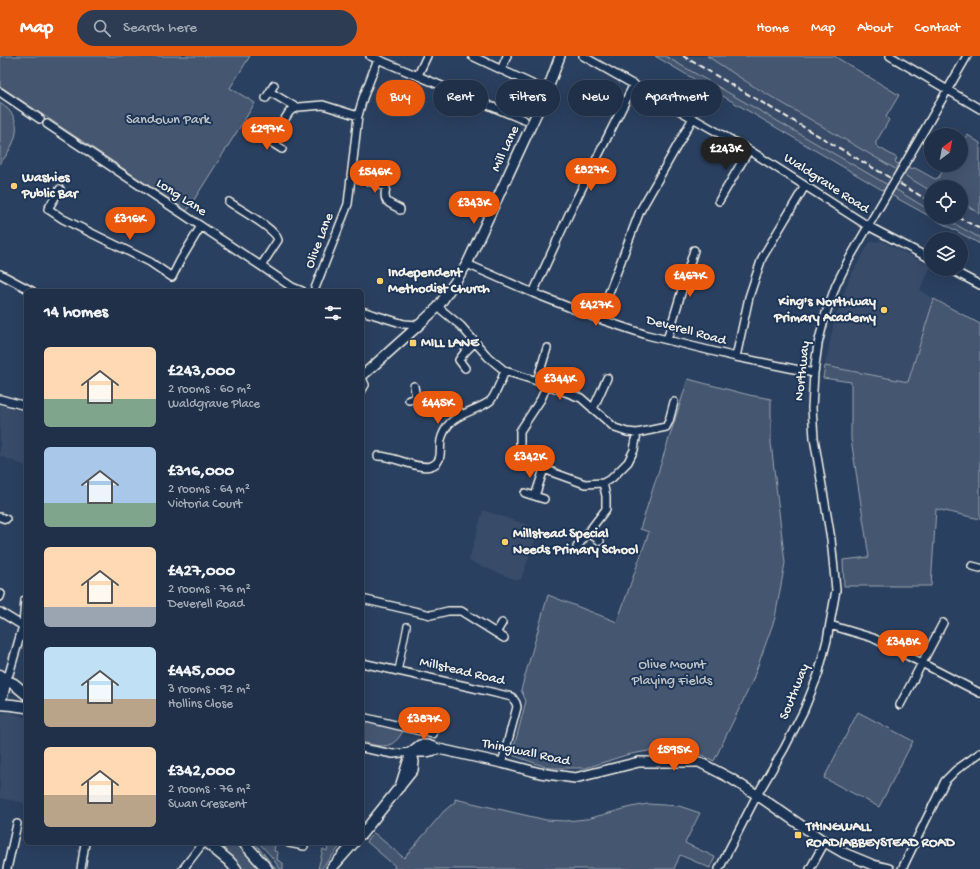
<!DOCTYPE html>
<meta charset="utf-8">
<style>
body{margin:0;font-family:"Gochi Hand",sans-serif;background:#2d3c52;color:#f1f3f6;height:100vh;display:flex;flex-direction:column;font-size:15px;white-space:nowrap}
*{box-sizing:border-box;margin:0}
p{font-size:13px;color:#a2a9b4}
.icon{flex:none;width:22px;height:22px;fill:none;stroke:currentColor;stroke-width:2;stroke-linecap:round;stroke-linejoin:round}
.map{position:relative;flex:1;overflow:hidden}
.side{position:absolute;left:24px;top:233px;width:340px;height:556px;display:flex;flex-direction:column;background:#203048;border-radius:6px;box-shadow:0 4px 16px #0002,0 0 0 1px #3d4b60}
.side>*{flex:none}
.banner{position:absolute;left:376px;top:24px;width:380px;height:36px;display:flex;gap:8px}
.needle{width:26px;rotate:32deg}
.controls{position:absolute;left:924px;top:72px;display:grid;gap:8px}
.controls a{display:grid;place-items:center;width:44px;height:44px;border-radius:50%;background:#203048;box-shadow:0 4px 16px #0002,0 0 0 1px #3d4b60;font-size:20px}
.price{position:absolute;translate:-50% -34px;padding:0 9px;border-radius:14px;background:#ea580c;color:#fff;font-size:13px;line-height:26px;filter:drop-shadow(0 1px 2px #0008)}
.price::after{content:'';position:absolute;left:50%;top:24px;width:12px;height:9px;margin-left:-6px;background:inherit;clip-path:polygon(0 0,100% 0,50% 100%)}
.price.on{background:#222;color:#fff}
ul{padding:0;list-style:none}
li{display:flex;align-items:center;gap:12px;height:100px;padding:0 20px}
li span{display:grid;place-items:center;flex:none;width:112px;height:80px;border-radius:6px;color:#555}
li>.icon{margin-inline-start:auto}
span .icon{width:48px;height:48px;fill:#fffc;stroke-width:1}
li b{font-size:17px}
h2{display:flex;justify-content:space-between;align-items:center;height:48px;padding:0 20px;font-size:17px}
.pill{padding:0 14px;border-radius:18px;background:#203048;box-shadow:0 4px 16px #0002,0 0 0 1px #3d4b60;font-size:14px;line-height:36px}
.pill.on{background:#ea580c;color:#fff}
header{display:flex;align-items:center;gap:24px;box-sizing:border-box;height:56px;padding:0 20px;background:#ea580c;color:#fff}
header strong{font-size:19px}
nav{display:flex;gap:22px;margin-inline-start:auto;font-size:14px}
.search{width:280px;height:36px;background:#2d3c52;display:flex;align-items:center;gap:10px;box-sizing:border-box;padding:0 14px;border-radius:22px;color:#a2a9b4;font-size:15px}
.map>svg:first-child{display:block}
</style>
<header>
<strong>Map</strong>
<div class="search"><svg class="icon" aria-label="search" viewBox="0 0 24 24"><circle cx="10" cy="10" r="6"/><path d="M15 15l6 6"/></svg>Search here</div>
<nav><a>Home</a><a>Map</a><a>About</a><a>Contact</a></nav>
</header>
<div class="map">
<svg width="980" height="813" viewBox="0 0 980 813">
<rect width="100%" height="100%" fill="#2a4060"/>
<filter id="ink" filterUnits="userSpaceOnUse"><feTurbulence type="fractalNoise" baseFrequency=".025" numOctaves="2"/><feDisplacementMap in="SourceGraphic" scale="8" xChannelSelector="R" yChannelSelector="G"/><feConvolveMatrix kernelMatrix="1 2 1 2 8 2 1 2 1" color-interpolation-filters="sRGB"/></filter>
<g filter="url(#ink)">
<path fill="#374c69" d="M655 0H717L900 109 897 114 904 118 907 113 931 131V161H961V146L980 158V188L891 139 895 133 888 129 884 135Z
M882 185 931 210 920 234 934 243 908 326 825 310 834 266 849 223 870 186Z
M0 349 26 356V410L0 400Z
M483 454 539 473 521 523 516 524 469 505Z
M10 656 26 662V747L0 742V657Z"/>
<path fill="#445771" stroke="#9ca4ac" d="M0 0H250L230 32 255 47 187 155 0 30Z
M655 0H665L888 129 884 135Z
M707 0H834L899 39 886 61 889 64 876 86V89L878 91 897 102 895 106 900 109 897 114 753 30Z
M0 47C27 64 16 87 0 108Z
M968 79 980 87V158L963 147 961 150V131H931V135L904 119 907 113 915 112 935 123 938 122 947 109H961V89Z
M895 133 931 155V161H942L980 182V188L891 139Z
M934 243 980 268V463L936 453 931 530H844L843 504 869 501 851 383V326L823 322 825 310 908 326Z
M688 323 749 339 771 343V387L785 507 775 562 752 626 714 705 695 696 659 693 626 699 586 712H549L512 699 526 645 521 634 548 539 617 566 649 476 640 473Z
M858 656 913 685 879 751 824 722Z
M362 664 404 673C393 695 382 691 362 686Z
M455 743 546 764 566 765 587 763 631 751 648 748 679 750 700 757 685 787 715 801 710 812 680 799 674 813H393L395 810 366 785 374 777 404 802 444 755 455 746Z
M229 787H238L261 813H242L224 795V793Z
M252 787H255L276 813H274Z
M259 787H267L275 789 274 795 278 796 277 804 283 807V813H280L271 800Z
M336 787H343L321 813H318L323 793 327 795 328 790 335 791Z"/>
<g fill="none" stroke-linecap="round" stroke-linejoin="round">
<g stroke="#f4f1e8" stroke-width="8">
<path id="pedestrian" d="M398 615 407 570"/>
</g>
<g stroke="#f4f1e8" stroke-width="10">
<path id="minor" d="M370 0 524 64
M472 0 547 35
M583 0 749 94 868 170 931 203
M890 0 980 53
M501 14 507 0
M418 19 427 0
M0 36 40 63
M270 36 297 52
M266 42 274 29
M47 68 261 210 292 231 302 235
M263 81 282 93
M270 86 290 55 299 51 323 49 358 60
M900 116 967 0
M351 119 386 131C383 147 387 146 400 153V154
M60 133 48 153 63 163 150 206 172 221 180 205 201 170
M719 145 749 94
M229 146C239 153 276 173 278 184L261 210
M467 208 533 237 599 263 647 279 736 301 814 317
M950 213 980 229
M0 218 32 235
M314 235 348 148 358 60 363 42 378 3
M533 237 570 156 634 28
M438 251 461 270 488 301 505 315 537 325 581 342 615 372 627 376 637 377 666 371 669 365 674 346
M362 255 404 268 419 269
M599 263 640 155 693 62
M667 284 694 194
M736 301 749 241 762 202 805 130
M465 312 459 304 465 296 475 286
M362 322 365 329 362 334
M537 325 547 292
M547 329 541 343 520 375V393L532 408 557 418 585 428 603 427 612 422 628 406 634 394 637 377
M414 330 416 342
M0 343 26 350
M409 344C425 339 454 342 461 359
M593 353 607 322
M378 400C395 400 417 414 431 410 444 406 439 393 441 384 442 379 446 371 450 367 461 356 478 354 490 345 495 341 502 322 505 315
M525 437 544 443
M535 440 544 413
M0 461 6 463
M588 476 600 485
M577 491 606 453V440L603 427
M972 510 980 512
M0 541 1 538
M362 543 431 559 448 555H461L496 577 502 567
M0 556 23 570
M830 569 873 582 980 637
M496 577 504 582
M362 607 470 631 512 641 516 647 517 651 502 707
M3 622 9 618 23 570 25 544
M900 649 943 567
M362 661 433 678 436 666
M362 692 393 698 411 696
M289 787 304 790
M7 813 17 768
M81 813 85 787
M183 813 203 787
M719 813 757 739 784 693 804 654 818 619 827 584 836 534 831 483 814 382 812 352 814 317 818 288 825 260 836 229 848 205 891 131
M810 813 825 786
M902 813 945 725 956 714 980 697"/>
</g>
<g stroke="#f4f1e8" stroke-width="12">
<path id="tertiary" d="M362 320 419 269 438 251 467 208 547 35 560 0
M411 696H427L439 693
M400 731 411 696 420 689H427L439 693 502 707 540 717 575 722 639 706H699L730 722 757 739 825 786 844 797 873 809 889 813
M362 778 413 714 414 706 412 697
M331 813 354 787"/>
</g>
<g stroke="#f4f1e8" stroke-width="13">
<path id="secondary" d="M0 619C7 626 4 636 0 644
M3 623 14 628 26 638
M0 648 12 649 26 651
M207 787 229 805 236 813
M244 787 267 813"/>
</g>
<use href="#pedestrian" stroke="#1d3557" stroke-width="5.5"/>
<use href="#minor" stroke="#1d3557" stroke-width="7"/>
<use href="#tertiary" stroke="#1d3557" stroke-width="9"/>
<use href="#secondary" stroke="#1d3557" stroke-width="10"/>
<path stroke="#f4f1e8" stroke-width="2" stroke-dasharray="6 3" stroke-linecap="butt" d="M683 0 931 146
M958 161 980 173"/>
<g stroke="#f4f1e8" stroke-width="10" stroke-linecap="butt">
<path id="minor-bridge" d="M891 131 900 116"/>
</g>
<use href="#minor-bridge" stroke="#1d3557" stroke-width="7"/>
</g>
</g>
<g fill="#ffd166" stroke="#1d3557" stroke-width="1.5">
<circle cx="14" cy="130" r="4"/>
<circle cx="380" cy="225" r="4"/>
<circle cx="884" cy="254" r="4"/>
<rect x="409" y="283" width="8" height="8" rx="2"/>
<circle cx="505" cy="486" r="4"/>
<rect x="794" y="775" width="8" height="8" rx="2"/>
</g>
<g text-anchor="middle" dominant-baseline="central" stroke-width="4" stroke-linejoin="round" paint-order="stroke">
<g font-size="14" fill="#bfc3c4" stroke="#1d3557">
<text x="168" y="64">Sandown Park</text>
<text x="672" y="609">Olive Mount<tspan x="672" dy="16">Playing Fields</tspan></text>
</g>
<g font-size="14" fill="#f4f1e8" stroke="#1d3557">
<text transform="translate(506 93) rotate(-65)">Mill Lane</text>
<text transform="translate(826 128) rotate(33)">Waldgrave Road</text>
<text transform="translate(181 142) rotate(33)">Long Lane</text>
<text transform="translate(320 185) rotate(-69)">Olive Lane</text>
<text transform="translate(686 275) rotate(15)">Deverell Road</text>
<text transform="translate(803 315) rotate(-84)">Northway</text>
<text transform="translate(462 616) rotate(13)">Millstead Road</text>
<text transform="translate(795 636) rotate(-68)">Southway</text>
<text transform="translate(526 697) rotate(12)">Thingwall Road</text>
</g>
<g font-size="14" font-weight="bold" fill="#f4f1e8" stroke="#1d3557" text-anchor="start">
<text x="22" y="122">Washies<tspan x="22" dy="16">Public Bar</tspan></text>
<text x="388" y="217">Independent<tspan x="388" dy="16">Methodist Church</tspan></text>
<text x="876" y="246" text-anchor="end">King's Northway<tspan x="876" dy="16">Primary Academy</tspan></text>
<text x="421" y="287">MILL LANE</text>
<text x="513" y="478">Millstead Special<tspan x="513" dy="16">Needs Primary School</tspan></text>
<text x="806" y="771">THINGWALL<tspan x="806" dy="16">ROAD/ABBEYSTEAD ROAD</tspan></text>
</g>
</g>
</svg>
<div class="controls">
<a><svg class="needle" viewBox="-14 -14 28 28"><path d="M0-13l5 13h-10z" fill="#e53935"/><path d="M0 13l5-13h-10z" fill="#a2a9b4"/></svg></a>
<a><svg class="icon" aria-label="locate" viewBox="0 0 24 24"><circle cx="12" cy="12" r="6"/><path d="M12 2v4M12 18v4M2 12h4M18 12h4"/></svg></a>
<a><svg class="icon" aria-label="layers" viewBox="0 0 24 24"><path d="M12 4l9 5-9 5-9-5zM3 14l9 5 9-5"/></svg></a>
</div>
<b class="price" style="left:267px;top:95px">£297K</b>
<b class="price on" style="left:726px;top:115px">£243K</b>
<b class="price" style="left:591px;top:136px">£827K</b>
<b class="price" style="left:375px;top:138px">£546K</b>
<b class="price" style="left:474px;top:169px">£343K</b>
<b class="price" style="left:130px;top:185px">£316K</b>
<b class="price" style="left:690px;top:242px">£467K</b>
<b class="price" style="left:596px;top:271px">£427K</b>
<b class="price" style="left:560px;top:345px">£344K</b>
<b class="price" style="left:438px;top:369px">£445K</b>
<b class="price" style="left:530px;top:423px">£342K</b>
<b class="price" style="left:903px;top:608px">£348K</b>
<b class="price" style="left:424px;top:685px">£387K</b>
<b class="price" style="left:674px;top:716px">£595K</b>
<div class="banner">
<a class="pill on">Buy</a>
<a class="pill">Rent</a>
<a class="pill">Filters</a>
<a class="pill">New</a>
<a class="pill">Apartment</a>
</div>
<section class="side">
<h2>14 homes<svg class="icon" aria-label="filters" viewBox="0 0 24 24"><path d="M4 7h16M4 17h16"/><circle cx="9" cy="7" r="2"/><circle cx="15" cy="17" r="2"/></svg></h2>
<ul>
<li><span style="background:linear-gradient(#ffd9b3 65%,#7fa58c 0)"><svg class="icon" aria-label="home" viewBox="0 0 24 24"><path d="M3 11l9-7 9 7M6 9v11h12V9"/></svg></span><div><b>£243,000</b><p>2 rooms · 60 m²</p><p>Waldgrave Place</p></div></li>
<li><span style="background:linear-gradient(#a9c7e8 70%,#7fa58c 0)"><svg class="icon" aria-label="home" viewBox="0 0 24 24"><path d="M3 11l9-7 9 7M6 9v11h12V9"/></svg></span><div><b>£316,000</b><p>2 rooms · 64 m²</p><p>Victoria Court</p></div></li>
<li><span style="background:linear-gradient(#ffd9b3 75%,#9aa5b1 0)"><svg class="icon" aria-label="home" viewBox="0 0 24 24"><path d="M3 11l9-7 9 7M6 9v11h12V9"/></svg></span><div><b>£427,000</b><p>2 rooms · 76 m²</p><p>Deverell Road</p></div></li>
<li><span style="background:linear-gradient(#bfe0f5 65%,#b9a48a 0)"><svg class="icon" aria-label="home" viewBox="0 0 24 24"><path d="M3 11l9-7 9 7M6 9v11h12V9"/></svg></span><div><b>£445,000</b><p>3 rooms · 92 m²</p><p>Hollins Close</p></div></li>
<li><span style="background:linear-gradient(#ffd9b3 60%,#b9a48a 0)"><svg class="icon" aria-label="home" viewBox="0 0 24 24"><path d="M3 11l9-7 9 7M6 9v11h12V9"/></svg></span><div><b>£342,000</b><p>2 rooms · 76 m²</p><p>Swan Crescent</p></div></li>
</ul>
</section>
</div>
